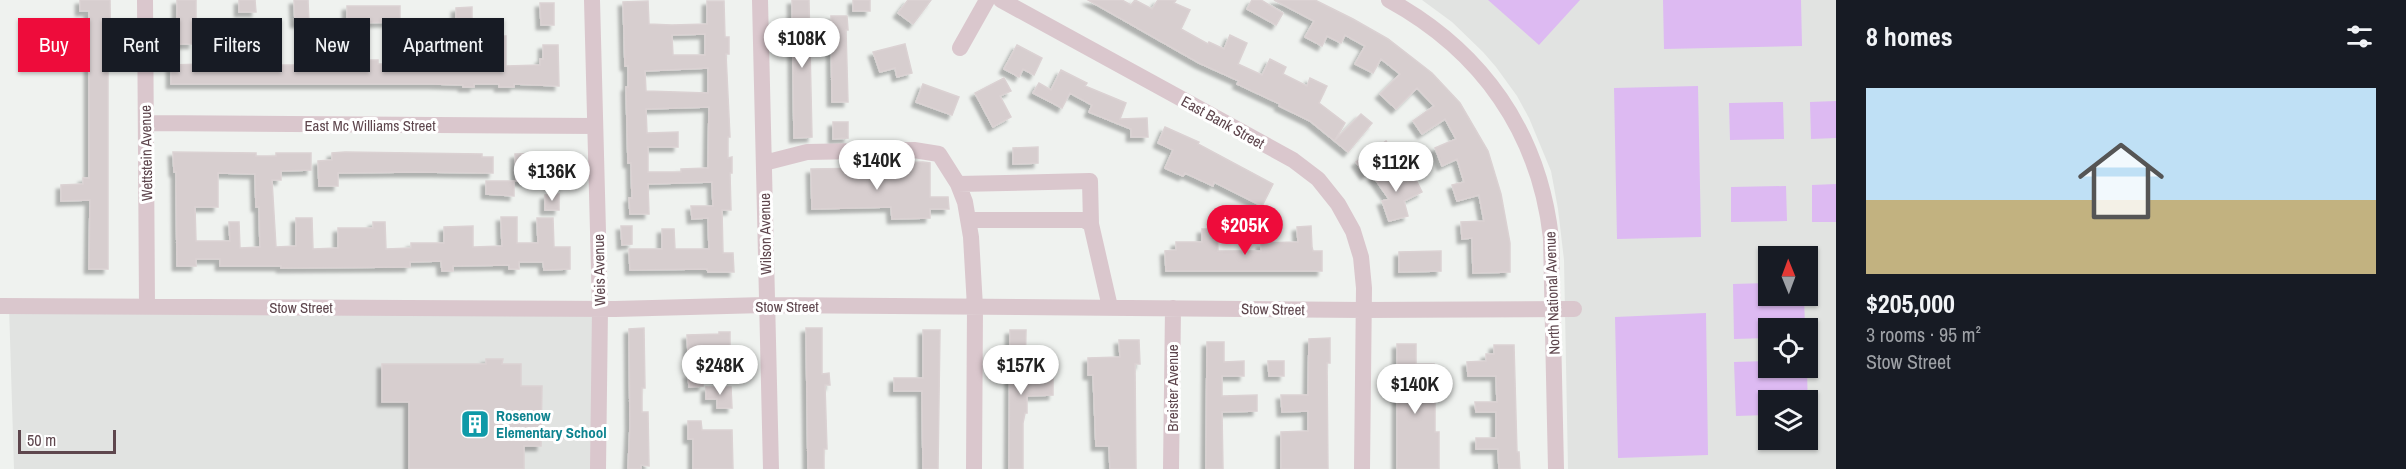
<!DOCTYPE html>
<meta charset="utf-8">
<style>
body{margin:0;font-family:"Archivo Narrow",sans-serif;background:#242831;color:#f1f3f6;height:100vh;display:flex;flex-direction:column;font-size:22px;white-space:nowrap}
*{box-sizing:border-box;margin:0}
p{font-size:20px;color:#9ea1a6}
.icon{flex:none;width:33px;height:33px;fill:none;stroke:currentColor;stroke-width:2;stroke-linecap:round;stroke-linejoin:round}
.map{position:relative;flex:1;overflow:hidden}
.details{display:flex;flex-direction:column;background:#171b24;width:570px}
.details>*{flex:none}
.hud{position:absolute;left:18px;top:18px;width:570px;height:54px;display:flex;gap:12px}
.needle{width:39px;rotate:359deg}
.tools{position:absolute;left:1758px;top:246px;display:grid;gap:12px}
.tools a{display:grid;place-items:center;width:60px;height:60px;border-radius:0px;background:#171b24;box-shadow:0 2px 4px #0004;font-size:30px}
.scale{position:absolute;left:18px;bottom:15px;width:98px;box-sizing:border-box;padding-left:6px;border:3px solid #5e464d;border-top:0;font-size:16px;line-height:21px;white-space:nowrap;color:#5e464d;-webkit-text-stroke:4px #fff;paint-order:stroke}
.price{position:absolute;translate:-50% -51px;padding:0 14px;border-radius:21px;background:#fff;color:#222;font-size:20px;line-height:39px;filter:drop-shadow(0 2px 3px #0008)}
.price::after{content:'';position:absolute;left:50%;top:36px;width:18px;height:14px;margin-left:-9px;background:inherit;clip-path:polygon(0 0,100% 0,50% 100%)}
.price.selected{background:#ee0c3b;color:#fff}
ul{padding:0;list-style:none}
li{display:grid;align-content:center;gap:12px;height:318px;padding:0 30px}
li span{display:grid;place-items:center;height:186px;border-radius:0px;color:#555}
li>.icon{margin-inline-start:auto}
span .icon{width:108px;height:108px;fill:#fffc;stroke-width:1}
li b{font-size:26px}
h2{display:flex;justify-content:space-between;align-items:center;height:72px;padding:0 30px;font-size:26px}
.chip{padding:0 21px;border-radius:0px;background:#171b24;box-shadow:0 2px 4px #0004;font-size:21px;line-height:54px}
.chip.selected{background:#ee0c3b;color:#fff}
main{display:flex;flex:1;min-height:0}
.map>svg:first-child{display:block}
</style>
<main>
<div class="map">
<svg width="1836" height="469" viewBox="0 0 1836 469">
<defs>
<filter id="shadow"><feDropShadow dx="-4.5" dy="4.5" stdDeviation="1.5" flood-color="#0004"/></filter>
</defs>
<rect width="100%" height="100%" fill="#eff2ef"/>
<path fill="#e1e3e1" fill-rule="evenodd" d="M1422 0H1836V469H1568L1564 260 1558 209 1551 171 1529 118 1517 96 1496 67 1483 52 1452 22ZM1768 256H1808V296H1768ZM1768 328H1808V368H1768ZM1768 400H1808V440H1768Z
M9 306 600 309 598 469H14Z"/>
<path fill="#ddbaf2" d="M1488 0H1580L1539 45Z
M1663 0H1801L1802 46 1664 49Z
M1698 86 1701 237 1617 239 1614 88Z
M1836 101V138L1811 139 1810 102Z
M1783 102 1784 139 1730 140 1729 103Z
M1836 184V222H1812V185Z
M1786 186 1787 221 1731 222V187Z
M1768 283V296H1804L1805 328H1768V338L1734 339 1733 284Z
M1706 313 1708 455 1618 458 1615 317Z
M1768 361V368H1807L1808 414V400H1768V415L1736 416 1734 362Z"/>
<path fill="#d7cecf" stroke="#dbd2d3" stroke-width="1.5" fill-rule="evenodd" filter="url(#shadow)" d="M80 0H110L111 67H108V269H89L90 200 61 201V185L83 184V178H89V11H80Z
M177 0H196V24H193V44H177Z
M239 0H255L256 12H239Z
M294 0H308L309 23H295Z
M792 0H809L812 137 794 138Z
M853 0H870V11H853Z
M908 0H931L913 24 898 13Z
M1088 0H1122L1131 5 1135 0 1152 9 1158 0H1176L1174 3 1190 10 1181 29 1208 44 1209 42 1224 49 1230 35 1247 43 1238 64 1262 75 1270 59 1286 67 1283 74 1307 86 1310 78 1327 86 1319 103 1345 123 1335 140 1361 114 1372 123 1348 152 1310 121 1279 106 1280 104 1237 84 1239 81 1199 63Z
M1252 0H1261L1283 13 1276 25 1247 9Z
M1274 0H1315L1353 19 1388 39 1432 73 1460 103 1488 151 1501 194 1510 243V272L1473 273 1472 238 1462 239 1461 222 1484 221 1479 195 1457 201 1452 185 1464 182 1457 159 1442 166 1435 148 1456 139 1445 119 1422 134 1413 121 1434 106 1417 88 1396 109 1380 94 1400 74 1381 59 1373 73 1355 64 1365 46 1345 35 1341 43 1327 36 1322 46 1305 37 1314 21Z
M648 1 649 24 672 25 707 24V1H724L725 37H729V54H726L730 137H728V158L732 157V173H730L731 210H722L723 253H733L734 272H708L707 269 630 270 629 249H662V229H674L675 249H709L708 218 692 219 691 206H713L712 182 648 184 649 214H630L629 198H632L631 163H628L626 87H628V66H625L623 2ZM705 34V55H673L672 35ZM708 68V93L646 91 645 71ZM709 107 708 168 681 169V172H648V147H678V132L647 133 646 109Z
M540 3H554V25H541Z
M347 6H400V22L347 23Z
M472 7V21H456V8Z
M831 16H847L848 30H846L848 102H832Z
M493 36H506V66L540 65V59H543V45H558L559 86 514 84V87H499V84H474V87H463V85L433 84H171V65L204 64V57L229 56V59H239V65H367V60H378V64H406L405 46H421V64H441V44L456 43V47H470V68H493Z
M905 44 912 73 897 77 895 68 880 72 873 52Z
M1017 45 1042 58 1034 75 1023 69 1019 77 1004 69Z
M1061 70 1087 83 1085 86 1126 103 1120 119 1147 118 1148 137H1131V129L1089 112 1092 105 1070 93 1062 108 1033 93 1039 83 1051 90Z
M1004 78 1011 91 1000 96 1011 117 993 127 975 93Z
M923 84 959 97 952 115 916 102Z
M833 122H848V138L833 139Z
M1165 127 1199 142 1198 144 1273 184 1262 206 1214 182 1213 186 1185 173 1183 176 1165 168 1173 150 1158 143Z
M1386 141 1393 152 1365 175 1356 162Z
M1038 147V163L1013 164V148Z
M173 152 256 153V156H276V153H311V170L281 171V180H272L276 247 296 246V218H312L313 249 338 248V228H373V222H385L386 249 411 248V243H444V227L473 226V247L502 246 501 217H517V243H538L537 218H553L554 247H570V269L544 270 543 262H519V269H509V265L453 266V271H442L441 261 410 262V267L281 268V266H220V259H196V266H177L176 172H174ZM218 173 255 174 256 207H259L260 247 240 248 239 222H229L230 241H196L195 207H218Z
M345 152 482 154V157H493V173L415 172 338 173V186H319L318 161 332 160V153Z
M568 153V173L534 174V181H516L515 154Z
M923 162 930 163V197H948L949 209H930V218L892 219 891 207 812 209 811 169 872 168V179H898L897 163Z
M1392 167 1402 183 1415 178 1422 192 1404 201 1408 216 1389 221 1382 201 1389 199 1373 176Z
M486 181H514V196L486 194Z
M559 194V210H545V195Z
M621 226H632V244L622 245Z
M1311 226 1312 247 1313 251H1322V271H1166L1165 251 1176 250V242H1202V229H1217L1218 251H1261V243L1298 242 1297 227Z
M1441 251V271L1399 272V252Z
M644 328 645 388H642V412H648L649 466 641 465V469H628L630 426 629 329Z
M806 328H822V374L829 373 830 385H825L827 449H824V469H808Z
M923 330H940L938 469H923L922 391H894V378H923Z
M1010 330H1026L1025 378H1053V395L1027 396V413H1025L1023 423V469H1009Z
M719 332H730V359H715V353H688L687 335 719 334Z
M1330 338V363H1327L1328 469H1281V432L1308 431V411L1282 412 1281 395H1308L1309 339Z
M1119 340H1139L1140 364H1135L1136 469H1110L1109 446H1096L1093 375H1088V358L1120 357Z
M1207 342H1224V362L1244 361V376H1222V396L1257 395V411L1222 412 1223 469H1206Z
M1397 344H1416V364H1434V376H1415L1416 401H1435V432H1439V469H1397Z
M1494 345H1514L1517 452H1519L1520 469H1499L1498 449H1476V438H1496V412H1476L1475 402H1497L1496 376H1468L1467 362 1486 361V354H1494Z
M486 359H503L502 364H521V386H542L541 446H524V469H409V402H382V364H486Z
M1268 361H1284V376H1269Z
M688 374H703V386L689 387Z
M706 387H731L732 408H717V399H706Z
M688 421H701L702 430H732L733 469H693V439H688Z"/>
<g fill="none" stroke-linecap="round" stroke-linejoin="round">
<path stroke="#dac7cd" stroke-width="16" d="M145 0 147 306
M592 0 600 309 598 469
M760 0 771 469
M1001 0 1293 160 1318 179 1338 204 1353 231 1361 257 1364 288 1362 469
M1389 0C1482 51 1539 132 1551 238L1556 469
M960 48 987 0
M146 123 595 126
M764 163 807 152 914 150 939 154 958 184 965 202 971 237 975 307 974 469
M958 184 1090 181 1091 224
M969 220H1084L1091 224 1110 307
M0 306 615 309 767 305 1363 310 1574 309
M1171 469 1173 308"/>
</g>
<defs>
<g id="building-square" transform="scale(1.5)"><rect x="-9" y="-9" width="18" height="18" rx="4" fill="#0f9aa8" stroke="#fff"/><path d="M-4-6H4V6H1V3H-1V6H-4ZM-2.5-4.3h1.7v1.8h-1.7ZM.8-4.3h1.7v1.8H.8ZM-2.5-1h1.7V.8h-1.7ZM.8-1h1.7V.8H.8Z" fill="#fff"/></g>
</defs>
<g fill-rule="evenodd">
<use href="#building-square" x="475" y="424"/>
</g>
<g text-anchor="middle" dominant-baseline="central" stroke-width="6" stroke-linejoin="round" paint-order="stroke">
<g font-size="15" fill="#5e464d" stroke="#fff">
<text transform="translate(1223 122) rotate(29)">East Bank Street</text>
<text x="370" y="125">East Mc Williams Street</text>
<text transform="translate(146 153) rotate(-91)">Wettstein Avenue</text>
<text transform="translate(765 234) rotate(-91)">Wilson Avenue</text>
<text transform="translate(599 270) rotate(-91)">Weis Avenue</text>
<text transform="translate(1552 293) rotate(-92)">North National Avenue</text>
<text x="787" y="306">Stow Street</text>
<text x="301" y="307">Stow Street</text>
<text transform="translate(1273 309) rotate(1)">Stow Street</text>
<text transform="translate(1172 388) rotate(-90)">Breister Avenue</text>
</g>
<g font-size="15" font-weight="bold" fill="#0d838f" stroke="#fff" text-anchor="start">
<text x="496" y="415">Rosenow<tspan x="496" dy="17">Elementary School</tspan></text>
</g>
</g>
</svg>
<div class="tools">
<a><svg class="needle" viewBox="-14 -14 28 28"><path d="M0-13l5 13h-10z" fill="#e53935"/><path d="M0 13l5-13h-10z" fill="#9ea1a6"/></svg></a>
<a><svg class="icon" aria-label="locate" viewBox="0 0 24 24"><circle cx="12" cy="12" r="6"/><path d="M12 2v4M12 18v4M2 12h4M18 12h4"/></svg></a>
<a><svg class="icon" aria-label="layers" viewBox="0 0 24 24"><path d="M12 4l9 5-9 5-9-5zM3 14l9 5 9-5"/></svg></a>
</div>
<div class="scale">50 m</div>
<b class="price" style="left:802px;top:69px">$108K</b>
<b class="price" style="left:877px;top:191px">$140K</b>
<b class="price" style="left:1396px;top:193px">$112K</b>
<b class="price" style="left:552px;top:202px">$136K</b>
<b class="price selected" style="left:1245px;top:256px">$205K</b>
<b class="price" style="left:720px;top:396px">$248K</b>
<b class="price" style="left:1021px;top:396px">$157K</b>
<b class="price" style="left:1415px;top:415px">$140K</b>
<div class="hud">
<a class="chip selected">Buy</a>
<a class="chip">Rent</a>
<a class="chip">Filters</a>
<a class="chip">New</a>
<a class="chip">Apartment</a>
</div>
</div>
<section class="details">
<h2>8 homes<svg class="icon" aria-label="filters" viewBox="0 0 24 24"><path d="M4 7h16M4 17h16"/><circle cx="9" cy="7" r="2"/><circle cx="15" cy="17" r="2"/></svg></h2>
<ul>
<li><span style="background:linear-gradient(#bfe0f5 60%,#c2b280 0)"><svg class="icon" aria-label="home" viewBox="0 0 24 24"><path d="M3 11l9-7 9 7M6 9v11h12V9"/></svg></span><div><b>$205,000</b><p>3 rooms · 95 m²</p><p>Stow Street</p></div></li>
</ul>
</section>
</main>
